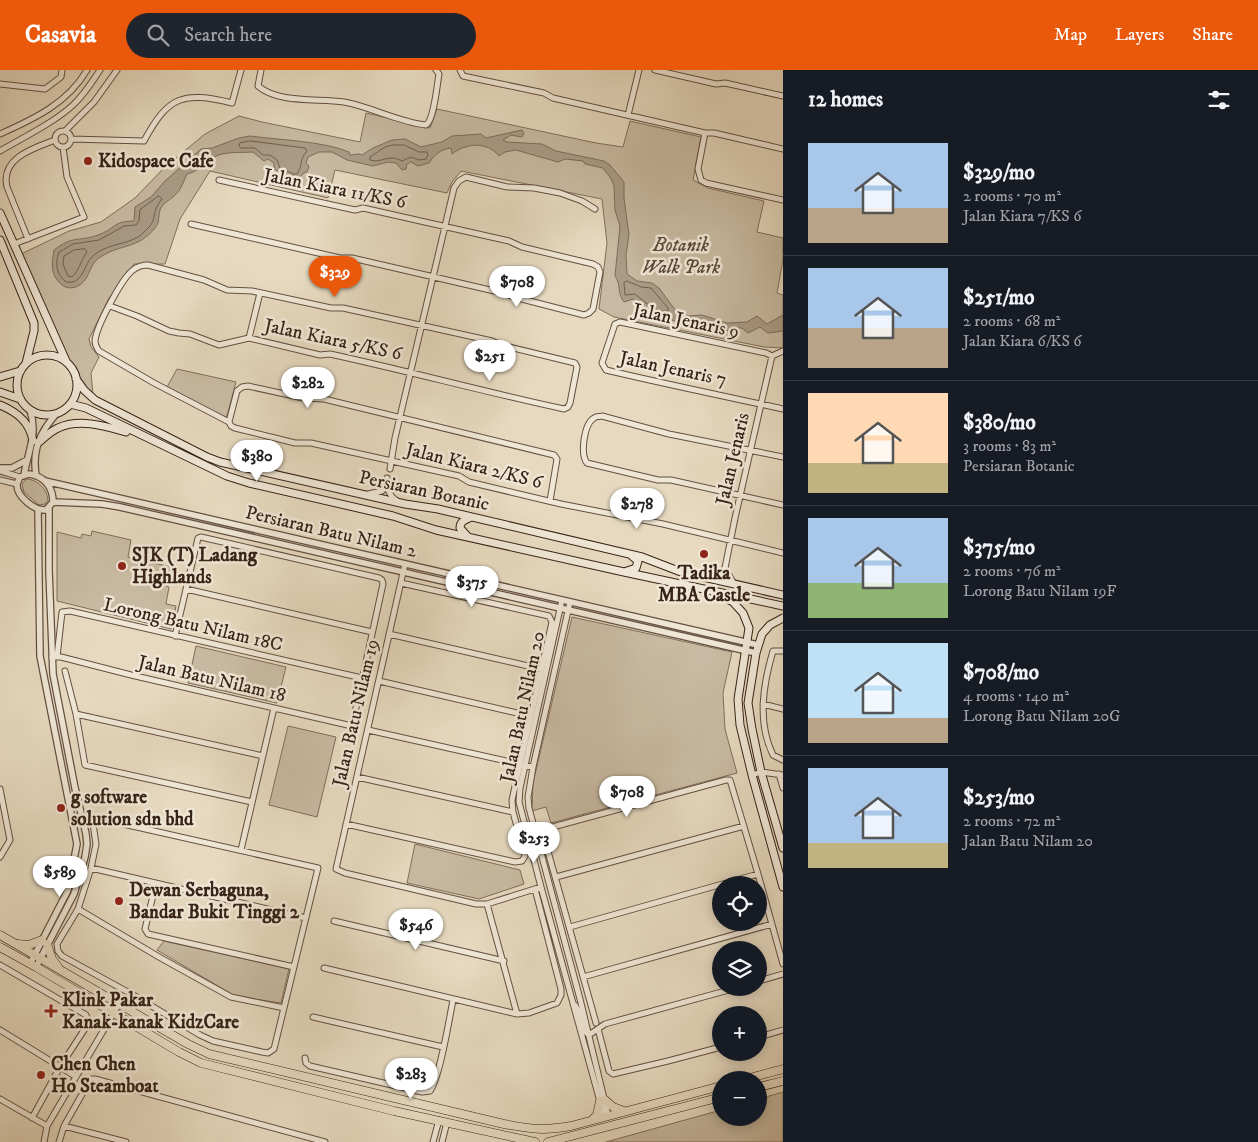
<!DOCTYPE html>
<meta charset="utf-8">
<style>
body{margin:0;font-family:"IM FELL DW Pica",serif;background:#20242c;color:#f1f3f6;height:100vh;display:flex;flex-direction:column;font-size:19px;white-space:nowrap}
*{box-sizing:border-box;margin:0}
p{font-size:16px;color:#9ea1a6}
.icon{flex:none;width:28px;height:28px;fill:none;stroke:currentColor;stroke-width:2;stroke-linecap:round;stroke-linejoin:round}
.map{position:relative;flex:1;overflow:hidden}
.sheet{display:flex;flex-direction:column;background:#171b24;width:475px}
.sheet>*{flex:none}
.controls{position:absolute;left:712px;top:806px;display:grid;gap:10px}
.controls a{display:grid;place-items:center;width:55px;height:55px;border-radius:50%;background:#171b24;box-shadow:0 2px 12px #0003;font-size:25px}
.price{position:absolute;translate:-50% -42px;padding:0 11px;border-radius:18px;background:#fff;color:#222;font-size:16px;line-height:32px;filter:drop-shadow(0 1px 2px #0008)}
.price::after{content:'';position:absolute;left:50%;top:30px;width:15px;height:11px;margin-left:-8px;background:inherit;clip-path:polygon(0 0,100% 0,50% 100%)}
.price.selected{background:#ea580c;color:#fff}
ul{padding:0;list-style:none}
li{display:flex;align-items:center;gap:15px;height:125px;padding:0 25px}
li+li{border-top:1px solid #363941}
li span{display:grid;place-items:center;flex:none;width:140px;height:100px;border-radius:0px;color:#555}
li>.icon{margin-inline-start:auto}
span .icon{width:60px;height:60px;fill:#fffc;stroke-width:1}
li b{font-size:21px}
h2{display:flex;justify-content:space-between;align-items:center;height:60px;padding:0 25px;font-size:21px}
header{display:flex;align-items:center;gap:30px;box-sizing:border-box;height:70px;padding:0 25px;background:#ea580c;color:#fff}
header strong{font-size:24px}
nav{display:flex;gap:28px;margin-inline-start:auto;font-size:18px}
.search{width:350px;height:45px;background:#20242c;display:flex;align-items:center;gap:12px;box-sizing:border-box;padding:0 18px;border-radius:28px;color:#9ea1a6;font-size:19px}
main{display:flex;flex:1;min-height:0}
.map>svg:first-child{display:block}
</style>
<header>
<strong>Casavia</strong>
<div class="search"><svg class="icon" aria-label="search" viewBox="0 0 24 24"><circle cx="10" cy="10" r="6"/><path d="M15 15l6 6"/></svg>Search here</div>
<nav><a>Map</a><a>Layers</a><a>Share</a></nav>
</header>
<main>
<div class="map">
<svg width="783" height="1072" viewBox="0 0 783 1072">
<rect width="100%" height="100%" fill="#e6d9bf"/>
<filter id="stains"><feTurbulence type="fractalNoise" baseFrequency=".004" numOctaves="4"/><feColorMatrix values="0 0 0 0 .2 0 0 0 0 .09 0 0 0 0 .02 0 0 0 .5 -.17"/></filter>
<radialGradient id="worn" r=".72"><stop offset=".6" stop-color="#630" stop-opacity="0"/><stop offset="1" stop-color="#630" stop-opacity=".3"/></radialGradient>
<path fill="#c8baa2" stroke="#806e5c" d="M437 39 596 73 623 77 630 51 701 67 693 110 708 118 764 131 757 162 783 168V190L777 223 783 225V278L764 277 614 247 599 239 607 173 602 129 461 101 452 112 447 123 335 100 328 128 210 101 180 149 165 194H134L109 228 89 269 91 277 99 287 91 303 93 325 78 309 21 184 69 161 101 152 135 128 165 97 205 64 239 46 262 52 360 72 366 43 430 58Z
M177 299 236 312 227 346 223 347 167 317Z
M26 409C37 409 47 419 48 430L45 434 39 435 24 422 22 414Z
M92 461 131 470 128 487 171 497 166 516 169 517 166 534 176 536 171 559 57 531V462L81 468 82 464 91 466Z
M572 547 732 582 723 623 725 659 737 703 551 753 546 737 532 741 533 713Z
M196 576 286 597 277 633 188 613Z
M288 656 336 667 317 747 269 735Z
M415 774 520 800 524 814 479 829 407 813Z
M164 871 289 899 281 933 235 926 157 880Z
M783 1022V1072H606L721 1040V1048H759V1029Z"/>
<path fill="#aa9b86" stroke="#7c6b5a" d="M522 60 524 63 522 67 511 65 503 70 507 72 542 74 556 81 604 91 610 95 624 112V128L629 165 626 185 627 204 637 211 652 213 659 218 676 241 689 246 702 245 727 253 747 252 757 246 767 254 783 245V261L768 263 760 257 748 263 742 258H736L734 262C701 255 658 254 633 229L624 232C616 221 622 216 615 206L620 156 615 140 614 115 610 107 603 98 585 94 583 91 565 89 558 92 516 80 505 82 499 86C487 71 466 73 452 84L451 78C441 79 434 85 429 93L418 96 411 92 407 94 406 99 402 100 396 93 388 92 373 96 347 90 332 82H319L308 87 306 93 309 96 307 102H305L296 111 274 99V93L268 89 264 91 253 82C240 83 225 81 214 87 204 93 198 102 187 104 184 110 181 120 176 124 171 130 163 132 160 140 158 147 160 152 155 158 138 179 121 174 102 186 91 192 91 201 85 210 78 219 66 221 59 212 50 203 52 191 54 180 73 165 79 172 98 165 115 159 113 151 134 151L135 137 151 127 165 111 201 79 212 78 239 68 250 66C279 70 323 71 349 82L350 85 359 84 362 85 373 78 392 70 405 69 421 77 442 72 452 66 481 64 486 68Z"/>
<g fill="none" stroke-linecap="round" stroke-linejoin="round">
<path stroke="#705f4e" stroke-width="1" d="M251 71 305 78 307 81C299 90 303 95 297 104H294L280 98 277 90 270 85H263L255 78H241L239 76 240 73Z
M393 75H404L419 82H427L428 85 426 89 419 90 411 87 402 91C389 83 381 94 370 90V87L385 77Z
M159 126 162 129C160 132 157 135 156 139 153 146 155 151 149 157 145 161 140 167 134 169 121 175 106 175 94 185 83 194 84 215 66 212 56 204 55 193 59 182L73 174 99 170 124 156 136 155 139 151 140 140Z
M85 179 87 182C81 190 79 201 72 207L68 206 63 194 64 186 74 180Z
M627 211 641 217 651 218 668 238V241C655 243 644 231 635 224L625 225 624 213Z"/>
<g stroke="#635041" stroke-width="7">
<path id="minor" d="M261 0 258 16C279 34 318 28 344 32 372 37 398 52 426 55 434 50 437 15 439 4L436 0
M460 0 463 6 544 23 553 28 705 63H714L783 79
M655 0 716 14 725 13 783 26
M0 14 45 19 61 7 62 0
M628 45 639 0
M65 61 94 32 117 0
M55 69a8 8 0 1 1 16 0a8 8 0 1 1-16 0Z
M705 63 698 99 701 110 706 113 783 130
M0 64C34 49 68 33 87 0
M71 69 144 71C168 26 183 21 232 33L241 0
M0 81C22 68 55 52 73 35 84 25 92 12 100 0
M191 154 340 188H352L503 223 514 227 584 245 589 243 593 239 600 202 598 197 593 194 522 177 509 171 363 138 355 140 219 110
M28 169 7 117C0 88 34 78 55 70
M14 174 84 147 67 107 63 77
M110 236 137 246 169 261 179 263 190 264 219 275 249 268 320 285 330 284C408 301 485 322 564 339L568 337 570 333 577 297 575 293 501 275 492 271 343 238H331L252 221 227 220 204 210 148 195C142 195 138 196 133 200 122 208 96 257 95 271 95 276 97 278 99 281L154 313 229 352 231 356 235 358 295 373H311L459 406 469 412 561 434 663 454 783 483
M249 268 260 223
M772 286 766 283 620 252 615 254 602 293 606 300C665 314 724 326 783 339
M772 286 783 281
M229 352 237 321 242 317 248 316 303 328 324 329 554 385 557 389 550 431
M783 387 669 364 602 346C599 347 596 346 594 348 584 354 580 384 587 393L658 410H671L783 435
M390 399 395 368 454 118 459 111 466 107 507 117 534 118 560 123 582 131 595 139
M0 401 20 407
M0 410 17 414
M386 416 392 427 397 431
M368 424 382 421 386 416 387 408
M405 494 336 799 345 803 476 834H487L541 817
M725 498 735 448 772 286
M725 498 734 514
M709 508 716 506 725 498
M186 519 372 562
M562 530 520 718 519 732 541 817 604 1046
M570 532 533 697 528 727 529 738 580 929 608 1045
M389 564 541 599
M783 581H773C763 615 757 652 773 685L783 690
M52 587H61L131 605 352 656 383 514 382 510 379 508 201 467 198 468 175 566
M57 587 62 542 70 541 362 608
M65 601 76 644 85 695 252 732
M379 611 530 646
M763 634 783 639
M76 644 263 686
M368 660 533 697
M779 704 783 718
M752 705 761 702 783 705
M357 707 513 742
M0 719 10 770 0 787
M72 748 82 746 92 747 318 798 274 979 268 983 262 982 213 971 200 965 135 926 62 886 58 881 57 874 78 839 91 798 96 774 92 747
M346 754 515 792 522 791 525 786 513 742 512 730 552 552 549 546 401 513
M542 760 596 953
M527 764 726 710H730L758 804 783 894
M241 780 274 638
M91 798 306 848
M556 807 744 756
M156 813 145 859 148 864 294 897
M487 834 517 944
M78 839 159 887 231 927 284 938
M334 851 504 891
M570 857 758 804
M0 895 86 945 88 951 86 957 60 997 32 1048
M324 898 517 944 529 943 557 933 561 925V919L535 819
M583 907 772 854
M759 911 783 904
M575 935C581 943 580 960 589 965L605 954 736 918
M313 947 443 977
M598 959 609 1001 613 1004 668 991 721 977
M0 960 75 1006
M759 967 783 960
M305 988 306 993 310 996 422 1022 430 1021C440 1007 449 950 453 930
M0 1029 47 1056
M64 1056 126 1072
M44 1072 47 1056 119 934
M59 1072 64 1056 89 1012 91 1009H95L325 1072
M433 1072 439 1050
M442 1072 447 1052"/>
</g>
<g stroke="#635041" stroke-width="8">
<path id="tertiary" d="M0 398H12L27 390
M29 404C44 406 53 417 53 432L46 440C35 441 17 427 17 415 17 413 19 409 20 407Z
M24 405C28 382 38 363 30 340
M36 405C32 380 40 362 57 343
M45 411 758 575
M53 432 102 434 120 437 756 583
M30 894 68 820 77 774 40 586 38 440
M36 897 74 824 85 787 87 774 86 764 75 718 53 604 49 501V438"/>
</g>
<g stroke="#372317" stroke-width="9">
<path id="secondary" d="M0 143 66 291
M0 170 34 253V261L26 293
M17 315a30 30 0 1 1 60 0a30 30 0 1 1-60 0Z
M0 307 20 301
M76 309 84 320 95 330 207 387 220 392 405 434 438 439 642 487 681 502 783 525
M0 322 20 329
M70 334 86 338 227 406 249 413 393 446 436 460 624 502 783 536
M0 335C17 342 30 352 33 371
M39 372C45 367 51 361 58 358 79 348 105 356 126 362
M468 467 460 458C460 451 465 450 471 447
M624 502 636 498 638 491 631 485
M720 525 733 532 743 543 749 558 738 629 740 655 752 705 783 817
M783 548 770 555 762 564 756 583 748 633 752 659 761 702 783 778"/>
</g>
<g stroke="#372317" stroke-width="9">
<path id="primary" d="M0 865 188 974 209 984 504 1054C532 1059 542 1061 571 1056L721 1016
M17 874 29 875 42 870
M47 874 52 889 58 897
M0 877 36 897 179 982 201 993 394 1041 535 1072
M742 1010 783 999
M759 1017 783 1011
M605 1030 613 1037 624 1041
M592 1050 597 1045 600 1031
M548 1072 721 1027"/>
</g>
<use href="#minor" stroke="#efe6d5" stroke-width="5"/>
<use href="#tertiary" stroke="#efe6d5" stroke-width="5.5"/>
<use href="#secondary" stroke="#efe6d5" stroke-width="7"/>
<use href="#primary" stroke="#e6d9bf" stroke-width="8"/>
</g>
<g fill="#8f2418" stroke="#efe6d5" stroke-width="2">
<circle cx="88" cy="91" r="5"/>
<circle cx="704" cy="484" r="5"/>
<circle cx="122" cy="496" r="5"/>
<circle cx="61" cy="738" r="5"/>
<circle cx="119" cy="831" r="5"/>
<path d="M48.5 933.5h5v5h5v5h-5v5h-5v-5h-5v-5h5z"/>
<circle cx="41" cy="1005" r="5"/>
</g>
<g text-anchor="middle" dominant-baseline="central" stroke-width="5" stroke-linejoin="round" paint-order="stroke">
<g font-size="19" font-weight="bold" fill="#372317" stroke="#efe6d5" text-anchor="start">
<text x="98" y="91">Kidospace Cafe</text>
<text x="132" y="485">SJK (T) Ladang<tspan x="132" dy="22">Highlands</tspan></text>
<text x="704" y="503" text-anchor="middle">Tadika<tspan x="704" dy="22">MBA Castle</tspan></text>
<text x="71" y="727">g software<tspan x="71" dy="22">solution sdn bhd</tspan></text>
<text x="129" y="820">Dewan Serbaguna,<tspan x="129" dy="22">Bandar Bukit Tinggi 2</tspan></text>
<text x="62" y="930">Klink Pakar<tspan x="62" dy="22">Kanak-kanak KidzCare</tspan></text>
<text x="51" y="994">Chen Chen<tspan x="51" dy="22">Ho Steamboat</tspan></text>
</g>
<g font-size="19" fill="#372317" stroke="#efe6d5">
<text transform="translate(335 119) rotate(11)">Jalan Kiara 11/KS 6</text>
<text transform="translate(686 251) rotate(12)">Jalan Jenaris 9</text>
<text transform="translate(333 270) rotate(12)">Jalan Kiara 5/KS 6</text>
<text transform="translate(673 299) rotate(12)">Jalan Jenaris 7</text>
<text transform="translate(733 389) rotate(-77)">Jalan Jenaris</text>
<text transform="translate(474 396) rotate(14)">Jalan Kiara 2/KS 6</text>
<text transform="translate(424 421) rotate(12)">Persiaran Botanic</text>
<text transform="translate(331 462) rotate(13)">Persiaran Batu Nilam 2</text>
<text transform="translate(193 555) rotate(13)">Lorong Batu Nilam 18C</text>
<text transform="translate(212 609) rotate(13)">Jalan Batu Nilam 18</text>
<text transform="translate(523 637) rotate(-78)">Jalan Batu Nilam 20</text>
<text transform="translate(356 643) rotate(-77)">Jalan Batu Nilam 19</text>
</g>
<g font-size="19" font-style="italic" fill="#5b493a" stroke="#efe6d5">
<text x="681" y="175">Botanik<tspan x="681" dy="22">Walk Park</tspan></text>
</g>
</g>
<rect width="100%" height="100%" filter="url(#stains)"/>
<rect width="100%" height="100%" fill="url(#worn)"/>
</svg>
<div class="controls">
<a><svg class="icon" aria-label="locate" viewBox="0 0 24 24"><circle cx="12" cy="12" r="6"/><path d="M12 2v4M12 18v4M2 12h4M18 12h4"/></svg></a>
<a><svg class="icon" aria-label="layers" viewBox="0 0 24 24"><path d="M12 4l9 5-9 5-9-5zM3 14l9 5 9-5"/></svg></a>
<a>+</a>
<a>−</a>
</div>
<b class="price selected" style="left:335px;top:228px">$329</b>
<b class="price" style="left:517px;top:238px">$708</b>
<b class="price" style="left:490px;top:312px">$251</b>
<b class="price" style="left:308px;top:339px">$282</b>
<b class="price" style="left:257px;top:412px">$380</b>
<b class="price" style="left:637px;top:460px">$278</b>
<b class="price" style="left:472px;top:538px">$375</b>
<b class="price" style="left:627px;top:748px">$708</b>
<b class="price" style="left:534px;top:794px">$253</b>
<b class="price" style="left:60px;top:828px">$589</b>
<b class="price" style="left:416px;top:881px">$546</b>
<b class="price" style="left:411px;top:1030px">$283</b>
</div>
<section class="sheet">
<h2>12 homes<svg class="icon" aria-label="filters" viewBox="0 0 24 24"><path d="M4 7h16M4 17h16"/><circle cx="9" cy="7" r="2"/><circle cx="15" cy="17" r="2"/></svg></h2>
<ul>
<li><span style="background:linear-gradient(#a9c7e8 65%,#b9a48a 0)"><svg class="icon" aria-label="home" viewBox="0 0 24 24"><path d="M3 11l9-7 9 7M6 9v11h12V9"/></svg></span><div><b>$329/mo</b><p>2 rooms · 70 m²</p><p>Jalan Kiara 7/KS 6</p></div></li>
<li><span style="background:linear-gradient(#a9c7e8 60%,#b9a48a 0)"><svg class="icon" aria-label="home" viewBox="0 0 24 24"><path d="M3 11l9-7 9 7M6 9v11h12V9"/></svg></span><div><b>$251/mo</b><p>2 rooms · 68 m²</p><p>Jalan Kiara 6/KS 6</p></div></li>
<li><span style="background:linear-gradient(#ffd9b3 70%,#c2b280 0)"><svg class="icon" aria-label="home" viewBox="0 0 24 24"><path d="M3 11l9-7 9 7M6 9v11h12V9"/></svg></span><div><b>$380/mo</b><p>3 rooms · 83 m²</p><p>Persiaran Botanic</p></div></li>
<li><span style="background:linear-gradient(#a9c7e8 65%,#8fb573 0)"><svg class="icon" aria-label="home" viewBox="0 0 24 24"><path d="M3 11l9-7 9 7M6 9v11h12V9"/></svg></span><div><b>$375/mo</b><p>2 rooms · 76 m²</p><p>Lorong Batu Nilam 19F</p></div></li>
<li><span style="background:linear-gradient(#bfe0f5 75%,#b9a48a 0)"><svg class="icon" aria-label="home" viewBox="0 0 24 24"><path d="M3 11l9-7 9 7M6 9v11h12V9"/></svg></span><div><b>$708/mo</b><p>4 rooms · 140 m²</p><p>Lorong Batu Nilam 20G</p></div></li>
<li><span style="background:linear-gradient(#a9c7e8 75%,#c2b280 0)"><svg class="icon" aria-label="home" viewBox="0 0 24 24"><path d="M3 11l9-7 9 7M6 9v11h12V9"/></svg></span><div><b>$253/mo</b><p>2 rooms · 72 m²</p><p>Jalan Batu Nilam 20</p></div></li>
</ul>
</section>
</main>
